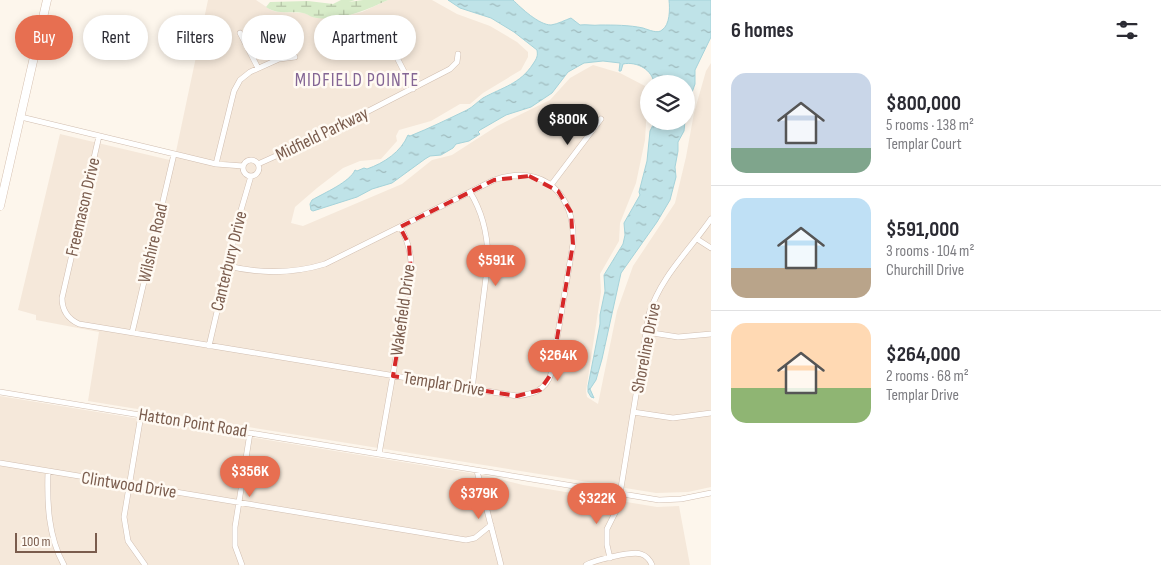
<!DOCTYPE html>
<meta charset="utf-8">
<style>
body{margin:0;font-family:"Sofia Sans Condensed",sans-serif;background:#f7f7f7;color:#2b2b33;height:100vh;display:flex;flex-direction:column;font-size:19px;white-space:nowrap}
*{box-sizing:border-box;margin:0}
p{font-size:16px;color:#7c7c81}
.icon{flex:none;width:28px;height:28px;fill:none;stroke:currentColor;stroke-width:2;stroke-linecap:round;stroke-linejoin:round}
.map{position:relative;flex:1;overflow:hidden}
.panel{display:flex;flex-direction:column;background:#fff;width:450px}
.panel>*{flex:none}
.guide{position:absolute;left:15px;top:15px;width:475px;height:45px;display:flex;gap:10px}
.fabs{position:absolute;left:640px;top:75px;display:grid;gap:10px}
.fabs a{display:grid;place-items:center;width:55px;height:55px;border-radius:50%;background:#fff;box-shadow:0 2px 8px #0003;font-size:25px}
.scale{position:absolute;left:15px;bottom:12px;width:82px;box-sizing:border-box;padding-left:5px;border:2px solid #7a5c4d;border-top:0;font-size:14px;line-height:18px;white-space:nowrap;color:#7a5c4d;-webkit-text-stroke:4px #fffaf3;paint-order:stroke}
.price{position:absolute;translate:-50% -42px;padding:0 11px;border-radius:18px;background:#e76f51;color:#fff;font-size:16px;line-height:32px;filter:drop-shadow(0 1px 2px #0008)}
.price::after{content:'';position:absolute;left:50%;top:30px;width:15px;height:11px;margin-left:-8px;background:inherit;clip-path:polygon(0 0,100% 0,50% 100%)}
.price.current{background:#222;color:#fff}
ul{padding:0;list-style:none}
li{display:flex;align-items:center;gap:15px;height:125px;padding:0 20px}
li+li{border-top:1px solid #e1e1e2}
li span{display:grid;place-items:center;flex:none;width:140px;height:100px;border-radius:15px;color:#555}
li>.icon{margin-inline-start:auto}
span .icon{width:60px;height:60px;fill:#fffc;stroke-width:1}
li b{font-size:21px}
h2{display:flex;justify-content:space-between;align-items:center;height:60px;padding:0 20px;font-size:21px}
.tag{padding:0 18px;border-radius:22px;background:#fff;box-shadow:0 2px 8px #0003;font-size:18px;line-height:45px}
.tag.current{background:#e76f51;color:#fff}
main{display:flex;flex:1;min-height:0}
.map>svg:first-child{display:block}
</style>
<main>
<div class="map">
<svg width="711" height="565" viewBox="0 0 711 565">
<defs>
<pattern id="wetland-marsh" width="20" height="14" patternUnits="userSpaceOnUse" patternTransform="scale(1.25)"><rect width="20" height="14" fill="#d8ecc9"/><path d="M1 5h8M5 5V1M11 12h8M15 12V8" fill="none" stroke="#b4c2a5"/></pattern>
<pattern id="water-ripples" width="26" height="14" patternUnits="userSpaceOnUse" patternTransform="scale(1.25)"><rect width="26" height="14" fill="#bfe3e8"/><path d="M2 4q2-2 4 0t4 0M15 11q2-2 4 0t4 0" fill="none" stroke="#a0bbbe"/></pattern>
</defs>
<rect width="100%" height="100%" fill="#fdf6ec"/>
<path fill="#f5e8da" d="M208 0H256L271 10 277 12 304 13 316 18H336L362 12 388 0H432L457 14 490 26 517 42 528 52V57L521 70 483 93 470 104H460L431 121 399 130 396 136 397 141 381 159 360 161 343 168 317 188 295 207 291 223 303 226 402 184 432 160 452 155 497 126 550 100 570 78 593 65 620 73 645 86 647 107 645 140 636 183 620 223 619 241 600 274 601 292 586 391 587 397 598 404 617 311 633 266 675 203 686 157 694 113 706 71 711 63V487L688 492 656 493 88 401 99 332 36 320V315L18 310 60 134 174 161Z
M0 396 488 476 523 485 657 507 679 506 690 565H0Z"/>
<path fill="url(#wetland-marsh)" d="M341 0H355L349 2 363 0H388C366 10 342 21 317 18 312 18 308 14 303 13 290 11 277 15 266 7L270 2 308 1 333 4Z"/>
<path fill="url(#water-ripples)" stroke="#a5d3da" d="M448 0H513C521 8 539 25 551 25 558 24 565 20 571 18L580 25C587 24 593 26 600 25 614 25 629 25 643 28 649 30 658 34 662 30 670 25 670 9 669 0H711V37L695 70V84L686 109V84H654C653 70 637 61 623 64L621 71H619L620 63 603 61 584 63 568 72 552 93 531 107 506 115 480 130 478 132 480 134 469 141 456 144 453 148 441 155 430 156 425 159 392 183 372 189 357 197 313 211 311 210 310 204 312 200C324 193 350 182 355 170L357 171 364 168 367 169C384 163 401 152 408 135L410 136C430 128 448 119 467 110 473 107 477 102 483 98 503 87 520 84 533 64 537 58 538 56 537 50L514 32 491 18 460 8Z
M655 121H685L684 131 678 142V151L675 167 676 177 670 200 657 222 621 273 602 359 596 380 590 389 594 398 591 397 588 392V386L600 324V315L605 291 604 275 623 244 625 235 624 223 640 195 639 192 647 161 650 131Z"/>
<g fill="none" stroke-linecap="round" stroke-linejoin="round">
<g stroke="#d1beb0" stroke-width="6">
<path id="minor" d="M240 33 258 68
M389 42 413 89
M21 117 216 164 243 166
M99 136 62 298C62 310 68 319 79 324L517 396C533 394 545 391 551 374L573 244C576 194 543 163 494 180L325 264C292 274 261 274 228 266
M243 168a8 8 0 1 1 16 0a8 8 0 1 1-16 0Z
M216 164 234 91 240 80 250 72 279 59 295 57
M258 164 316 138 450 69 457 62 458 54
M551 185 601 119
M470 192C483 213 488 236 488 261L472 389
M697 239 711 248
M646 332 678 337 711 334
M132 333 174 154
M209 346 239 217 251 176
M0 392 659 500 681 499 711 493
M633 412 673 418 711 413
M141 415 124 517 128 541 145 565
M379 454 411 272C412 255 409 242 400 227
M0 463 466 540 475 538 491 525
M48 471C47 502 48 537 64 565
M477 471 501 565
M610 558 607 545V529L617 509 620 494 649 314C661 276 689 251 711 219
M242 565 235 546V527L250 433
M586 565C595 560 632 551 641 554 647 556 650 560 652 565"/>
</g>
<g stroke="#d6c0b0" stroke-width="9">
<path id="secondary" d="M0 206 47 0"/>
</g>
<use href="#minor" stroke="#fff" stroke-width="5"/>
<use href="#secondary" stroke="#fff" stroke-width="8"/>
</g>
<path fill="none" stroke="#d62828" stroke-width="4" stroke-dasharray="10 6" stroke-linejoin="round" d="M529 176 558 191 571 212 573 244 551 374 540 390 517 396 393 376 411 272 409 245 400 227 494 180Z"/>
<g text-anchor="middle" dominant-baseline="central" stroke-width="5" stroke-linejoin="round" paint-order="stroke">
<g font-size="18" fill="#7a5c4d" stroke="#fffaf3">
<text transform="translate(322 134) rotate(-26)">Midfield Parkway</text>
<text transform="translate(83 207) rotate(-77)">Freemason Drive</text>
<text transform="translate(153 243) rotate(-77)">Wilshire Road</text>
<text transform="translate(229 261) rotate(-76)">Canterbury Drive</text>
<text transform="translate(403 310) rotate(-82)">Wakefield Drive</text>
<text transform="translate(646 348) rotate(-79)">Shoreline Drive</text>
<text transform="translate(444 384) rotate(9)">Templar Drive</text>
<text transform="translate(193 423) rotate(9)">Hatton Point Road</text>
<text transform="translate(129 485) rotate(9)">Clintwood Drive</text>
</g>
<g font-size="19" letter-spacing="1" fill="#846695" stroke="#fffaf3">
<text x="357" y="80">MIDFIELD POINTE</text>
</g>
</g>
</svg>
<div class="fabs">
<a><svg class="icon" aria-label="layers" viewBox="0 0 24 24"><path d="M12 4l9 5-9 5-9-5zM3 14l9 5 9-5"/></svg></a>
</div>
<div class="scale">100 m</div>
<b class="price current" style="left:568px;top:146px">$800K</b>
<b class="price" style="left:496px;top:287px">$591K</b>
<b class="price" style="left:558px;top:382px">$264K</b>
<b class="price" style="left:250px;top:498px">$356K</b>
<b class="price" style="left:479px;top:520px">$379K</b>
<b class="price" style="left:597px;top:525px">$322K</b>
<div class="guide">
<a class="tag current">Buy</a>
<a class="tag">Rent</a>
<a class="tag">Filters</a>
<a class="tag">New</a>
<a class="tag">Apartment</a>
</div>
</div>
<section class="panel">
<h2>6 homes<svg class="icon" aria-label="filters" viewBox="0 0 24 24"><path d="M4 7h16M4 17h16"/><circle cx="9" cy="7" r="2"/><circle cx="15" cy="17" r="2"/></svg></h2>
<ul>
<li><span style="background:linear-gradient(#c9d6e8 75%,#7fa58c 0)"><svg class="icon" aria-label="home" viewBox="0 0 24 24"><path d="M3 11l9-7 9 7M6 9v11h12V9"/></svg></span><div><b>$800,000</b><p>5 rooms · 138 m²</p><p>Templar Court</p></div></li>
<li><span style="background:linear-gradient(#bfe0f5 70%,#b9a48a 0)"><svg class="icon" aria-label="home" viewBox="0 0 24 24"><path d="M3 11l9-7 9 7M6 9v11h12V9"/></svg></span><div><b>$591,000</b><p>3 rooms · 104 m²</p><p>Churchill Drive</p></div></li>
<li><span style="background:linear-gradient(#ffd9b3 65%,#8fb573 0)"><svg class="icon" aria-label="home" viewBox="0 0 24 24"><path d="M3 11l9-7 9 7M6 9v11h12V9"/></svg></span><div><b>$264,000</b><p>2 rooms · 68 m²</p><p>Templar Drive</p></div></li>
</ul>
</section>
</main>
